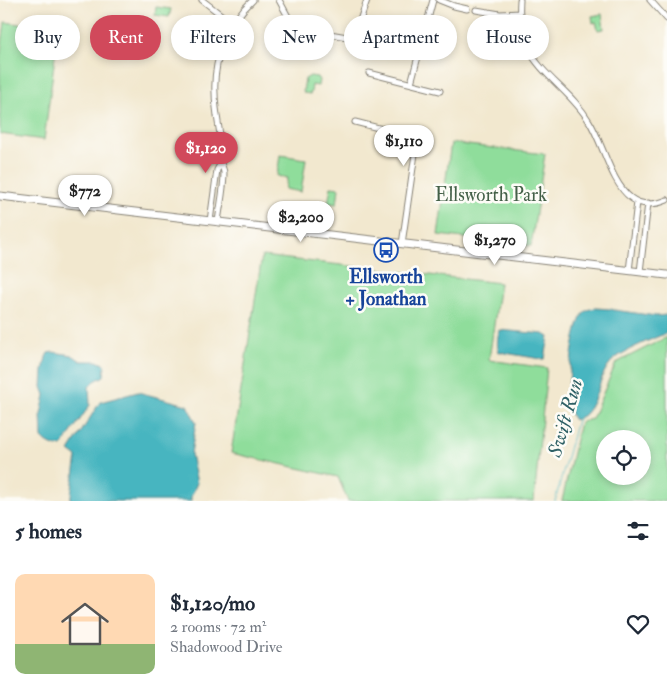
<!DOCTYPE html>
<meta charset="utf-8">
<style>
body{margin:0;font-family:"IM FELL Double Pica",serif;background:#f6f6f7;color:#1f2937;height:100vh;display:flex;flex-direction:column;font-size:19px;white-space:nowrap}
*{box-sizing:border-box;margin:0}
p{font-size:16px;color:#747a83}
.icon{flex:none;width:28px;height:28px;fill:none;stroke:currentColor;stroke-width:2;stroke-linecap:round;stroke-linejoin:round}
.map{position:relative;height:501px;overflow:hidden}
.details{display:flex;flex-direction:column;background:#fff;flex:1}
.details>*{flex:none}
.banner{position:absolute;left:15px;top:15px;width:638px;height:45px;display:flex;gap:10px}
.controls{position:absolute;left:596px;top:430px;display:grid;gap:10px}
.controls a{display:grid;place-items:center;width:55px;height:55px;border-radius:50%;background:#fff;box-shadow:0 2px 8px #0003;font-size:25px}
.price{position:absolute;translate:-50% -42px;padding:0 11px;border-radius:18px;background:#fff;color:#222;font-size:16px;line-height:32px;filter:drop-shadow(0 1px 2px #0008)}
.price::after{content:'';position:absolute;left:50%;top:30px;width:15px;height:11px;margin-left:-8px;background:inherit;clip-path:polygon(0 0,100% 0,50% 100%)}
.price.on{background:#d1495b;color:#fff}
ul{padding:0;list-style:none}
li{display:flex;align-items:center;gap:15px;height:125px;padding:0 15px}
li span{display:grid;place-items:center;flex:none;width:140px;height:100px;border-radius:10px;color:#555}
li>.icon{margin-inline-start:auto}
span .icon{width:60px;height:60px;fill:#fffc;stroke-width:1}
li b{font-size:21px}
h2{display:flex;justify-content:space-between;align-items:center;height:60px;padding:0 15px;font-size:21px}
.pill{padding:0 18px;border-radius:22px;background:#fff;box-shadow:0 2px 8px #0003;font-size:18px;line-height:45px}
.pill.on{background:#d1495b;color:#fff}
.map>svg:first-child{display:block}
</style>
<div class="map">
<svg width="667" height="501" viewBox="0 0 667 501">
<rect width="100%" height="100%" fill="#fdfcf7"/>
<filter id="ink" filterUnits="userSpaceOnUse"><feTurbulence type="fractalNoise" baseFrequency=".02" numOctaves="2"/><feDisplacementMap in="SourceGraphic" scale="10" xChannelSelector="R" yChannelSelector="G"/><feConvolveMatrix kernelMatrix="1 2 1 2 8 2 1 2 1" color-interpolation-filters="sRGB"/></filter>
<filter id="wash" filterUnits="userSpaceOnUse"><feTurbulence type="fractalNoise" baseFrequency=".0096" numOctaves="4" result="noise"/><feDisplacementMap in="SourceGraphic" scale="20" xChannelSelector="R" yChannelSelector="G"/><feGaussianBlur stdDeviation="1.12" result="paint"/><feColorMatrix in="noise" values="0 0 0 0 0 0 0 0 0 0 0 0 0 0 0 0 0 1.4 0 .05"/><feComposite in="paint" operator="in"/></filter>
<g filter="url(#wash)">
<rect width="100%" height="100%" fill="#f2e8cf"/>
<path fill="#8fdd9b" stroke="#567c5c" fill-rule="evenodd" d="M156 7 171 9 169 17 155 15Z
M602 14 604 29 598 30 596 22 593 23 592 16Z
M5 22 61 30 57 41 44 140 0 134V59Z
M310 76 317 77 319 80 318 86 312 85 311 93 310 94 304 93 303 91 305 79Z
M451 143 545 154 531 246 438 235Z
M280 155 306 159 301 192 285 189 287 178 277 176Z
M331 187 339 188 337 204 328 203Z
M262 256 500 283 489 360 547 368 534 501H348L338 477 231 453Z
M667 337V501H562L580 422 592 419 616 363ZM605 439H642V476H605Z"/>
<path fill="#46b5c0" stroke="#31686e" d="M595 308 611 309 614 310 656 316 667 315V333C652 339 622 351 611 362 598 376 599 400 585 414 582 417 578 418 574 420 562 409 573 330 582 316 585 310 589 309 595 308Z
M499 330 544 334 549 337 545 358 544 359H541L499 352C496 345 498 337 499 330Z
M53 352 72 355 81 361H97L105 365 104 376 95 381 89 387 90 405 62 446C53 447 49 445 42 438L41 414 45 395 42 387 43 371 46 357 48 353Z
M138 392 187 405 196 422 191 454 197 483 191 497V501H70L77 457 69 451 100 402Z"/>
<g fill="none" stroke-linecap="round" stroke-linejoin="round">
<path stroke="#46b5c0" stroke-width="1" d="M555 501 578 417"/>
</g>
</g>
<g filter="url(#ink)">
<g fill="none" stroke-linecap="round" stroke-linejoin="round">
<g stroke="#878276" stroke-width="7">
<path id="street" d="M202 0 233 24
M279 0 292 24 296 28 347 37 353 35 356 32 367 0
M439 0 454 6 467 9
M520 0C519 15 520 31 526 45 541 76 572 92 589 121 603 143 611 183 631 198 641 206 656 205 667 200
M650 0 667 19
M476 10 500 14 520 13
M369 73 440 91
M411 83 433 0
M355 122 414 137 417 140 402 244
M210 221 217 170 221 163
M218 222C220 206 224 189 224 173 224 169 221 165 221 162 221 155 221 149 221 142 219 126 215 109 215 93 213 59 228 22 253 0
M629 271 637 202
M640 272 648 203"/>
</g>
<g stroke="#878276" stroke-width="9">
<path id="secondary" d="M0 196 667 275"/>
</g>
<use href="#street" stroke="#fff" stroke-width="5"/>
<use href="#secondary" stroke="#fff" stroke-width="7"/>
</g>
</g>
<defs>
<g id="bus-ring" transform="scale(1.25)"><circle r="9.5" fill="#fdfcf7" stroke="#1a4fb4" stroke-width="1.5"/><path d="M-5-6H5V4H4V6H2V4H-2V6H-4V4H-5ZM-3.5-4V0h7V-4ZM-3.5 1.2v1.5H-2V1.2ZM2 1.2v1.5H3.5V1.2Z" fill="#1a4fb4"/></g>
</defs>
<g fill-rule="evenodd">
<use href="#bus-ring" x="386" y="250"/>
</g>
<g text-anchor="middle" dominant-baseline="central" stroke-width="5" stroke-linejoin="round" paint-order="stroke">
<g font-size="19" fill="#446048" stroke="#fdfcf7">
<text x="491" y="195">Ellsworth Park</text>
</g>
<g font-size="19" font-weight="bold" fill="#164399" stroke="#fdfcf7">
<text x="386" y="277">Ellsworth<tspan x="386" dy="22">+ Jonathan</tspan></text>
</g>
<g font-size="20" font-style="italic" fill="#2f6166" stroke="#fdfcf7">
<text transform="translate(565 418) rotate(-74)">Swift Run</text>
</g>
</g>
</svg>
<div class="controls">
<a><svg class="icon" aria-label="locate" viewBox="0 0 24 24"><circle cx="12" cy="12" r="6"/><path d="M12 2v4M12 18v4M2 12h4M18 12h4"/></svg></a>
</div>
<b class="price" style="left:404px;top:167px">$1,110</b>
<b class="price on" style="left:206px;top:174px">$1,120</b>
<b class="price" style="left:85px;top:217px">$772</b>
<b class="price" style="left:301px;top:243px">$2,200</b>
<b class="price" style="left:495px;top:266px">$1,270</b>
<div class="banner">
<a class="pill">Buy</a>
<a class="pill on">Rent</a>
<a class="pill">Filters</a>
<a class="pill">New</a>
<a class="pill">Apartment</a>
<a class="pill">House</a>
</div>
</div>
<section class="details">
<h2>5 homes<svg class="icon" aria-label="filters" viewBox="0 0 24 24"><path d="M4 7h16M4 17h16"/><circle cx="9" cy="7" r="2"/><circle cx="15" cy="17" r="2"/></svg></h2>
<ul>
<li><span style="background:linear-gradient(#ffd9b3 70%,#8fb573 0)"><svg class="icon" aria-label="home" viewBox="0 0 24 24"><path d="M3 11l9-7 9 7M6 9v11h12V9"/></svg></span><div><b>$1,120/mo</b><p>2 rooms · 72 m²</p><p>Shadowood Drive</p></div><svg class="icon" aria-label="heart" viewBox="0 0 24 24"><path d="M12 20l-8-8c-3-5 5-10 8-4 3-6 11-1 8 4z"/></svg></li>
</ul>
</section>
